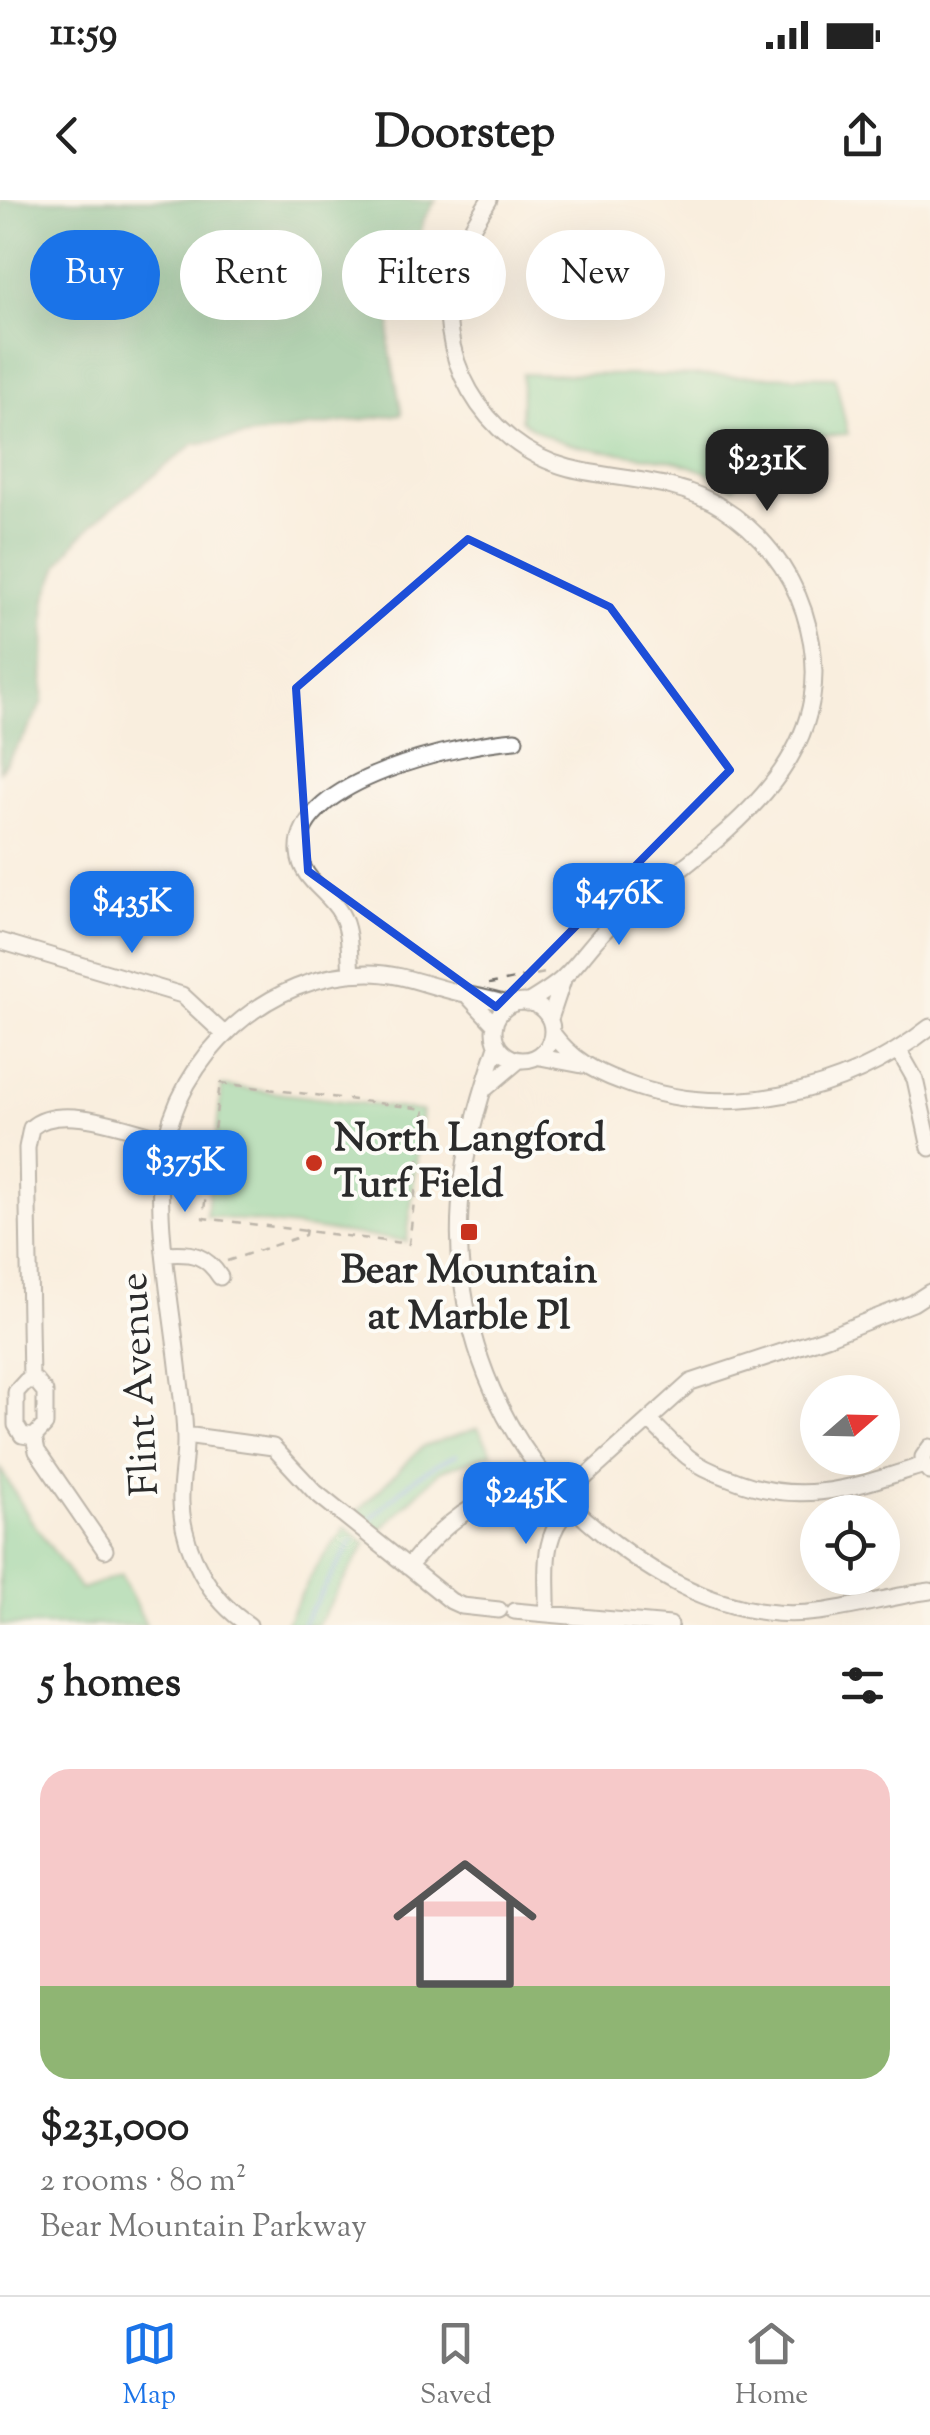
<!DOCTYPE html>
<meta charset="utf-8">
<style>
body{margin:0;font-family:"Sorts Mill Goudy",serif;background:#f2f2f2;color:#222;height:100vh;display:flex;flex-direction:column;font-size:38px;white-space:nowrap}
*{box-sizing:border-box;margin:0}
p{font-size:32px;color:#767676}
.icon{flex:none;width:55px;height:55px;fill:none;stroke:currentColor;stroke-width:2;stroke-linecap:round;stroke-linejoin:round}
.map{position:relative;height:1425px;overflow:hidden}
.panel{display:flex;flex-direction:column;background:#fff;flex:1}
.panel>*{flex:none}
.hud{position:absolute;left:30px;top:30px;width:870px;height:90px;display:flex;gap:20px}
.needle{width:65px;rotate:70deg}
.fabs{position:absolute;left:800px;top:1175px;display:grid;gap:20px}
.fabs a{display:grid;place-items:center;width:100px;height:100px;border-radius:50%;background:#fff;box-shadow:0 10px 40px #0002;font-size:50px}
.price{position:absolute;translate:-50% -85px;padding:0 22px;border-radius:20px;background:#1a73e8;color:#fff;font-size:32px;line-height:65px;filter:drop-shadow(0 2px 5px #0008)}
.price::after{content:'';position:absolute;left:50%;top:60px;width:30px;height:22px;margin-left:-15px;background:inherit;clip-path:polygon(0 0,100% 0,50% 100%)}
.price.selected{background:#222;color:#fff}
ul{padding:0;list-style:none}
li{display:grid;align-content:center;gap:20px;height:530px;padding:0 40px}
li span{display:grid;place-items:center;height:310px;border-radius:30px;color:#555}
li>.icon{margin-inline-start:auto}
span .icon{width:180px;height:180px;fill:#fffc;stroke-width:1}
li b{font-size:42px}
h2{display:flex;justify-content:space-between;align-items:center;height:120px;padding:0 40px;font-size:42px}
.chip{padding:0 35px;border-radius:45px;background:#fff;box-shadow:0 10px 40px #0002;font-size:35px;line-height:90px}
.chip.selected{background:#1a73e8;color:#fff}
.status{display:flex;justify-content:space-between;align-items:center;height:70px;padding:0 50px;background:#fff;direction:ltr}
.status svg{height:28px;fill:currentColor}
header{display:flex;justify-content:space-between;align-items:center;height:130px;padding:0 40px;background:#fff;font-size:45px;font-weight:700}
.menu{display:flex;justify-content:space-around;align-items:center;height:140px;border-top:2px solid #e0e0e0;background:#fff;font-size:28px;color:#767676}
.menu a{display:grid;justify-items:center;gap:5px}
.menu .selected{color:#1a73e8}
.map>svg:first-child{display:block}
</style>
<div class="status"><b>11:59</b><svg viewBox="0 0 49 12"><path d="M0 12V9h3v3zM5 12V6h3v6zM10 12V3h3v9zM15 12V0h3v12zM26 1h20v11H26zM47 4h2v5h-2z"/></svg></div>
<header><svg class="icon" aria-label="back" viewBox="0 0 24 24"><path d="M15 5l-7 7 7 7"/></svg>Doorstep<svg class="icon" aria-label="share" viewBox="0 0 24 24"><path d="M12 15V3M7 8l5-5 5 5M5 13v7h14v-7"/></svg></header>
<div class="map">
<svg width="930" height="1425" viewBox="0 0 930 1425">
<rect width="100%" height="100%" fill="#fdfcf7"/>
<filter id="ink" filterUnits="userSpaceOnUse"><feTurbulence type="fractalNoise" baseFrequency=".01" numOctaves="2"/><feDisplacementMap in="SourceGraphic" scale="20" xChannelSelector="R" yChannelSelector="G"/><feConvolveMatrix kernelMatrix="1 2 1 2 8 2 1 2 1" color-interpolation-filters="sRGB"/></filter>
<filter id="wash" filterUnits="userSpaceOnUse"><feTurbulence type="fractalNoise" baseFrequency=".0048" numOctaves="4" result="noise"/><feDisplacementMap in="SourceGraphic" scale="40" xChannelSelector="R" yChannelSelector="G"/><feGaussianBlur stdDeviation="2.25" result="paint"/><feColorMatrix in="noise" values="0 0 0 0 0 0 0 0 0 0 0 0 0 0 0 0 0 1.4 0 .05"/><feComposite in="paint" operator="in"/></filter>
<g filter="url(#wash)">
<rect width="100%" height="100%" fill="#f9eede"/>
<path fill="#79cf94" stroke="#527d60" stroke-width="2.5" d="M522 174 835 177 848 234 772 241 734 287C712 274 688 263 662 259 611 250 563 253 521 220Z
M222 886 422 911 407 1041 206 1016Z
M478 1228 492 1253 440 1271 377 1333 354 1315 422 1247Z
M0 1268 31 1320 81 1389 121 1375 146 1425H0Z
M345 1327 366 1344 317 1425H285L316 1367Z"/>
<path fill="#62b27e" stroke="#466e54" stroke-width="2.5" d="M0 0H436L424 19 417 50 392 112 389 144 402 214 194 244 103 315 78 339 59 365 46 399 43 502 26 534 0 571Z"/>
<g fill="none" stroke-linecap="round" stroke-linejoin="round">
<path stroke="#6ba4da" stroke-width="4" d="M372 1318C398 1291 421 1270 456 1255
M303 1423 353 1340"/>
</g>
</g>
<g filter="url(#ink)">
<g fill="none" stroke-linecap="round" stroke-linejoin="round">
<g stroke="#736f6a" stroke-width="19">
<path id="minor" d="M489 0C476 22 461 42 454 67 430 152 482 245 569 268 620 281 674 278 721 307 760 331 790 369 804 412 853 563 714 639 615 721 595 737 583 759 564 777 554 787 540 795 527 803
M0 741 182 795 224 834
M351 774C349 755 351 731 341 714 329 691 301 681 299 652 294 580 462 544 515 540
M466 794 495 825
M494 831a29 29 0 1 1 58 0a29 29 0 1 1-58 0Z
M550 819 564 777
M553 834C571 858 593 871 620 881 724 923 845 894 930 827
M497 846C483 888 469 933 463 978 445 1114 496 1248 604 1335 652 1373 704 1404 766 1412 822 1420 874 1398 930 1391
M899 851 915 879 930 948
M540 857 582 865
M486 888 518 861
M167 1054C192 1052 206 1055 220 1077
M31 1180 27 948 31 928C60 901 131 930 166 939
M26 1181H36L45 1192V1225L34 1237 22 1235 16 1225V1192Z
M649 1220C662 1232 674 1246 688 1257 700 1267 715 1273 729 1278 801 1308 854 1287 924 1265
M185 1235 273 1247 315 1292 451 1401 462 1406 499 1410
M34 1237 37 1251 105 1350
M930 1247 923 1257 924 1265 930 1272
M563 1297 691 1182 827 1137 913 1103 930 1092
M408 1367C433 1337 463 1306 501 1295
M514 1411 670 1425
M547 1413C548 1370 539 1339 571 1306
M249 1425C209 1400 183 1349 181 1303 180 1282 185 1263 185 1242 185 1219 182 1196 179 1174 172 1108 154 1017 163 954 178 855 268 773 369 773 403 773 433 788 465 794 480 797 495 800 510 805"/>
</g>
<path stroke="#736f6a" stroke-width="2.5" stroke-dasharray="8 8" stroke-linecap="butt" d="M489 784 545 773
M220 883 425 909 409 1044 203 1018Z
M227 1061 305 1035 306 1029"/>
<use href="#minor" stroke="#fff" stroke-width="15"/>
</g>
</g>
<path d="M0 0H930V1425H0ZM468 339 610 407 730 570 496 807 308 671 296 488Z" fill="#f9eede" fill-opacity=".55" fill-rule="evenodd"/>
<path fill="none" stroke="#1d4ed8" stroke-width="8" stroke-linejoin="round" d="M468 339 610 407 730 570 496 807 308 671 296 488Z"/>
<g fill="#c8321e" stroke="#fdfcf7" stroke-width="4">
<circle cx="314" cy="963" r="10"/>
<rect x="459" y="1022" width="20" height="20" rx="5"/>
</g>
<g text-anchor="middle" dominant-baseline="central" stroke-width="8" stroke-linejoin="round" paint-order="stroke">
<g font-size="40" font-weight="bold" fill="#2b2b2b" stroke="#fdfcf7" text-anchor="start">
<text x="334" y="940">North Langford<tspan x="334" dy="46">Turf Field</tspan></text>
<text x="469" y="1072" text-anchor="middle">Bear Mountain<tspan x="469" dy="46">at Marble Pl</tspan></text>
</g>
<g font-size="40" fill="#2b2b2b" stroke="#fdfcf7">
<text transform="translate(142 1184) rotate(-93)">Flint Avenue</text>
</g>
</g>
</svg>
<div class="fabs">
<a><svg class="needle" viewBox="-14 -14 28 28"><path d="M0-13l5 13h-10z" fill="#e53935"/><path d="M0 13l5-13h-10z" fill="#767676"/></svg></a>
<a><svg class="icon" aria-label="locate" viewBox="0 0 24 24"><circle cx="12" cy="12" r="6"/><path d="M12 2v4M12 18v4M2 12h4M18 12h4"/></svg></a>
</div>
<b class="price selected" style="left:767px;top:314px">$231K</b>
<b class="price" style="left:619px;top:748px">$476K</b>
<b class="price" style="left:132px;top:756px">$435K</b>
<b class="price" style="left:185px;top:1015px">$375K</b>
<b class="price" style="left:526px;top:1347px">$245K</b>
<div class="hud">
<a class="chip selected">Buy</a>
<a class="chip">Rent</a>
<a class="chip">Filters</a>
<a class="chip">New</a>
</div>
</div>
<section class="panel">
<h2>5 homes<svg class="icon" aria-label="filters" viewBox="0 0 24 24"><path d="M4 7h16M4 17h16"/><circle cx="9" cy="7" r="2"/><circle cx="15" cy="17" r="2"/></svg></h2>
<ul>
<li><span style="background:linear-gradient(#f6c9c9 70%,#8fb573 0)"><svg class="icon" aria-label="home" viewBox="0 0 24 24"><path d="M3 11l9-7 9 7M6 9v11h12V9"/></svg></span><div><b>$231,000</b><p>2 rooms · 80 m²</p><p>Bear Mountain Parkway</p></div></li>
</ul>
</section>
<nav class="menu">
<a class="selected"><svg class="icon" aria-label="map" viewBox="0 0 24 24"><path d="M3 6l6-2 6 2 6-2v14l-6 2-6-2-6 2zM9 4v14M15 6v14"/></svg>Map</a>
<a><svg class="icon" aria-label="saved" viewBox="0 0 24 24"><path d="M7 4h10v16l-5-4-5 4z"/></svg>Saved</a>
<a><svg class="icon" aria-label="home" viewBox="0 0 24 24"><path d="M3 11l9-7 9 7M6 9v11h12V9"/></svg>Home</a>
</nav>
